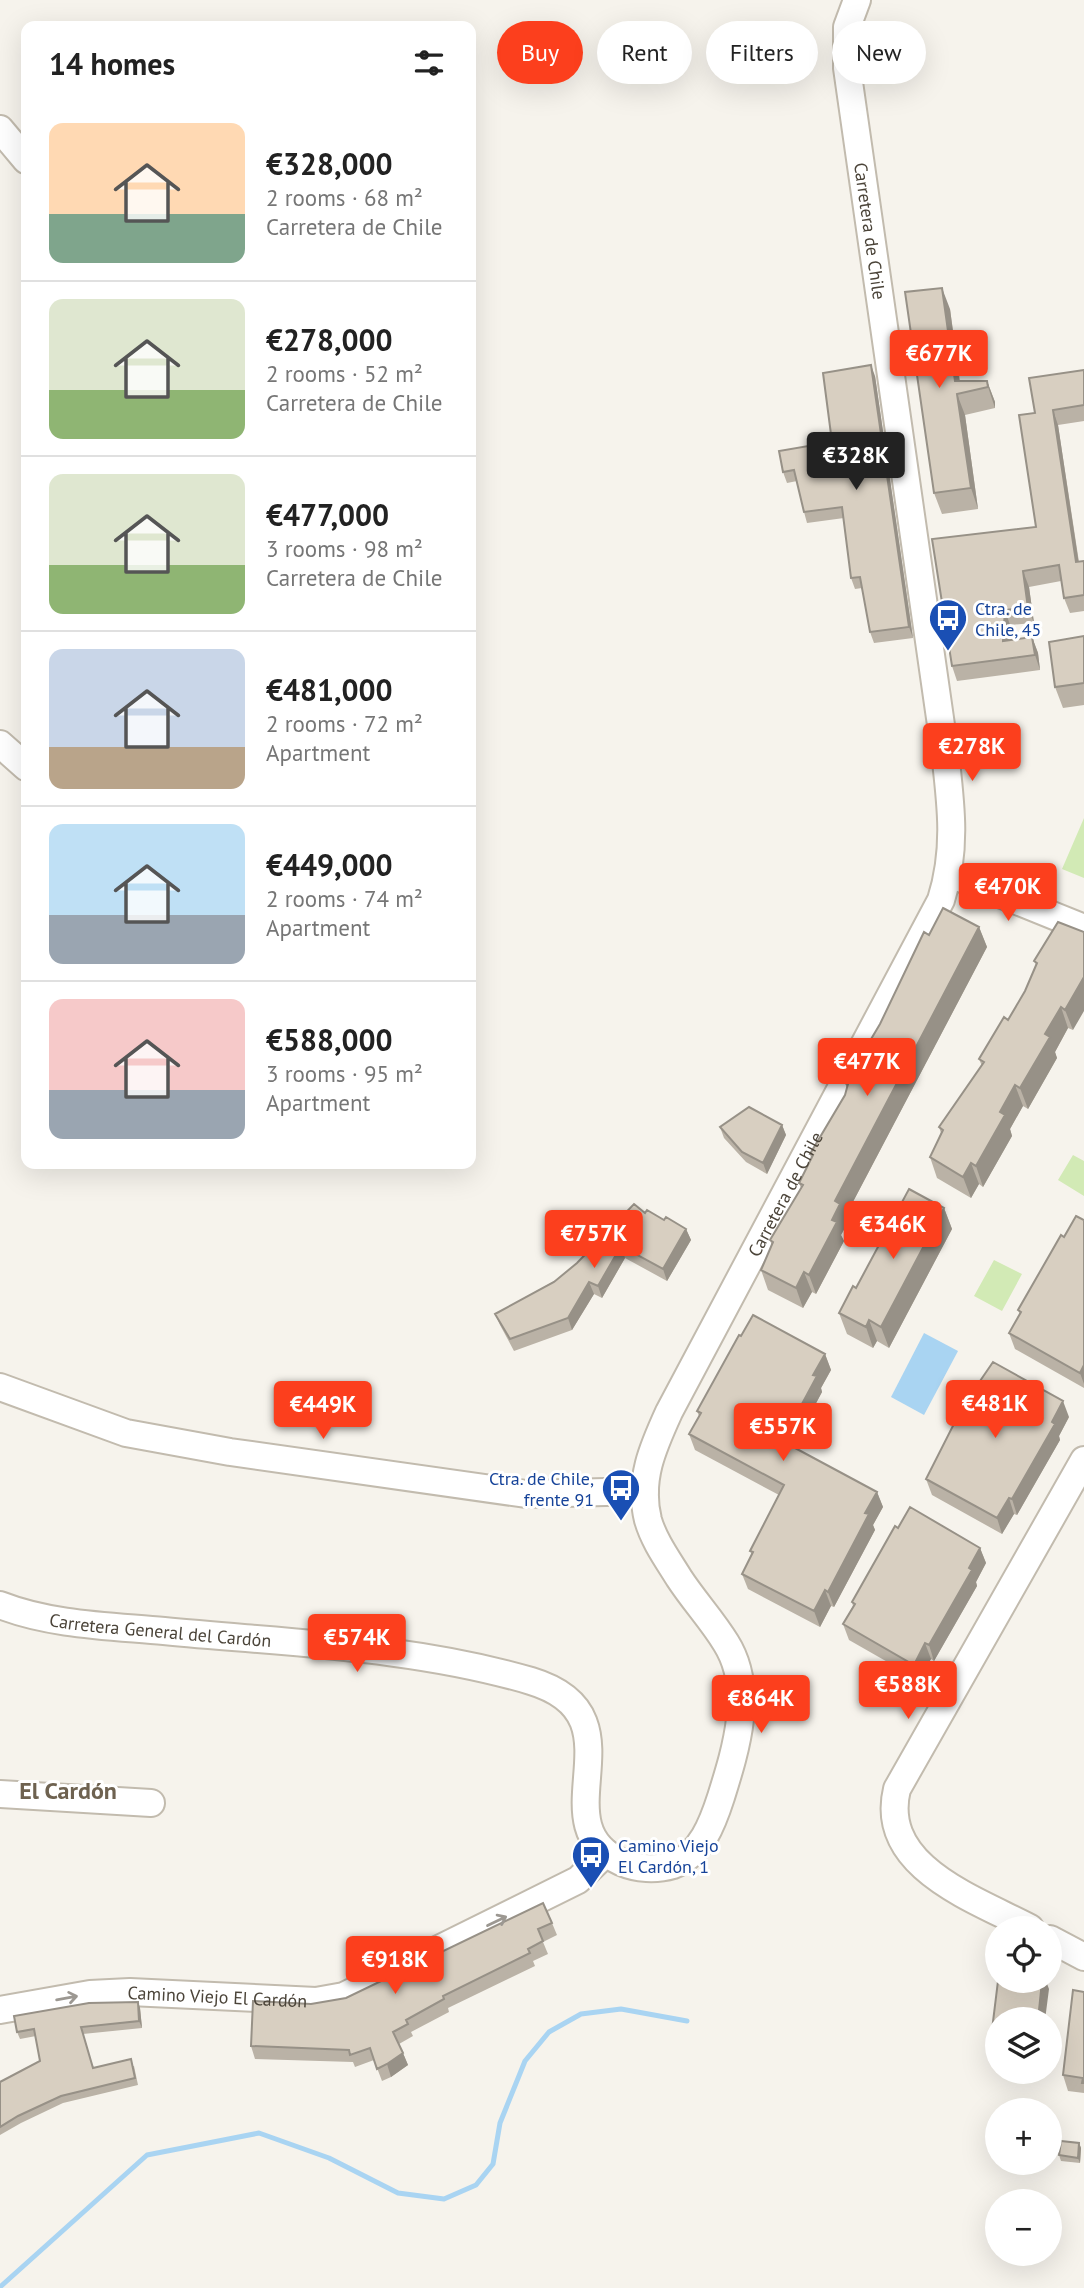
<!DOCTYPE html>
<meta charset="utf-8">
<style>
body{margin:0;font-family:"PT Sans",sans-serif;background:#f2f2f2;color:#222;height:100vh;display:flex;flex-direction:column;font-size:26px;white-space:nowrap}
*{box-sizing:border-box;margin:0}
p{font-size:23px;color:#767676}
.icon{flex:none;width:38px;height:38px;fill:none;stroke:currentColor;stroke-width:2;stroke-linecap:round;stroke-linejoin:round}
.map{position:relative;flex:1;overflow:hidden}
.panel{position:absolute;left:21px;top:21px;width:455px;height:1148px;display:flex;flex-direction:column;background:#fff;border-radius:14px;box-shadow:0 7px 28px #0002}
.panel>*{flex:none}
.banner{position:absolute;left:497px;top:21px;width:481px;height:63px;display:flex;gap:14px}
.fabs{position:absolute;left:985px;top:1916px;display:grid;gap:14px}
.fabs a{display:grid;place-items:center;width:77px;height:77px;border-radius:50%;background:#fff;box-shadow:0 7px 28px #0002;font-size:35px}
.price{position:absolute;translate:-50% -60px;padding:0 16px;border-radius:7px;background:#fc3f1d;color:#fff;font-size:23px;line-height:46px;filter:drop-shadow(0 2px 4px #0008)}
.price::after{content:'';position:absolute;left:50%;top:42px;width:21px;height:16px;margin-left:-10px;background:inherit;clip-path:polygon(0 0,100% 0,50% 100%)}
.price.on{background:#222;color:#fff}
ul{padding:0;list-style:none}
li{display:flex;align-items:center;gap:21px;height:175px;padding:0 28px}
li+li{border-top:2px solid #e0e0e0}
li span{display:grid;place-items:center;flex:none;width:196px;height:140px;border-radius:14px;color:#555}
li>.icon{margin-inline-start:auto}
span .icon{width:84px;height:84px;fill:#fffc;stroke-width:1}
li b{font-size:30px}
h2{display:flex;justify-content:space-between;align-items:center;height:84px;padding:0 28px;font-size:30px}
.tag{padding:0 24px;border-radius:32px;background:#fff;box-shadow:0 7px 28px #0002;font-size:24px;line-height:63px}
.tag.on{background:#fc3f1d;color:#fff}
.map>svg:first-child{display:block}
</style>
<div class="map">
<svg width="1084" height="2288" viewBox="0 0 1084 2288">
<rect width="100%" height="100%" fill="#f6f3ec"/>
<path fill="#d2eab5" d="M1084 818V878L1062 869Z
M1073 1155 1084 1161V1196L1058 1180Z
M994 1260 1022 1274 1002 1311 974 1296Z"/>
<path fill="#a9d4f2" d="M924 1333 958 1351 924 1415 891 1397Z"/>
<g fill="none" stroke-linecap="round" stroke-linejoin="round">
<path stroke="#a9d4f2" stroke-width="5" d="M0 2287 147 2155 259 2133 329 2158 398 2193 444 2199 476 2185 493 2164 500 2123 525 2061 549 2032 581 2014 621 2009 687 2021"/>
<g stroke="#c2bbae" stroke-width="30">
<g id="minor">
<path d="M0 129 26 160"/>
<path d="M0 744 26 767"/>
<path d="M950 874 1084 928"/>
<path d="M0 1387 126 1433 230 1452 526 1494 645 1491"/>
<path id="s1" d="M0 1605C51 1625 110 1626 164 1631 286 1643 413 1646 531 1681 647 1716 536 1823 621 1862 637 1869 656 1870 673 1865 701 1855 713 1822 721 1797 736 1749 755 1689 726 1643 712 1620 694 1601 679 1578 668 1560 654 1541 648 1520 638 1480 653 1447 669 1412L941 900C957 850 951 804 945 753L847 68V27L857 0"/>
<path d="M0 1794 151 1803"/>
<path d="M1030 1928C975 1899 878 1867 897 1789L1084 1460"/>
<path d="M1050 1939 1084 1957"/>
<path id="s2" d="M0 2010 90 1994 130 1992 316 2001 344 1996 578 1880 606 1853"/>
</g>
</g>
<use href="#minor" stroke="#fff" stroke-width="26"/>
</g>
<path fill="#bab2a6" d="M950 309 960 381H987L995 402V408L965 415 978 509 942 514 934 493Z
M1084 370V421L1058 425 1079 562 1084 561V611L1070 613 1064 598 1061 581 1029 587 1034 623 1010 625 1009 641 1032 637 1038 653 1040 670 957 681 952 666 1036 527 1035 413Z
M875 376 913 638 874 643 870 632 862 588 855 589 851 578 844 518 807 523 804 512 797 481 787 483 783 472 832 442Z
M1084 636V705L1063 708 1055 687Z
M1058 922 1073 1030 1068 1028 1055 1052 1057 1058 1028 1109 1023 1106 1010 1129 1012 1136 983 1187 979 1184 971 1198 937 1178 930 1157 941 1133 939 1127 982 1066 979 1059 1008 1020 1025 991 1036 965 1034 961Z
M979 927 987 947 845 1217 847 1224 841 1235 844 1241 816 1294 812 1292 803 1308 768 1290 761 1270 772 1246 770 1240 801 1188 799 1183 811 1158 810 1154 845 1095 847 1088 845 1083 880 1024 929 935Z
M782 1125 786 1135 767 1174 746 1162 724 1138 720 1127Z
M944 1208 952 1229 889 1348 877 1341 873 1348 847 1334 839 1313 856 1288Z
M664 1220 686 1229 691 1240 667 1281 625 1258 602 1298 594 1294 572 1330 514 1351 500 1325 495 1314Z
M1084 1220V1388L1015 1349 1009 1333 1020 1315 1018 1310 1064 1237Z
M741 1336 825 1354 831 1370 821 1388 822 1392 793 1447 877 1492 883 1507 873 1525 875 1530 834 1607 831 1606 820 1627 748 1589 742 1574 752 1555 750 1551 779 1495 695 1450 689 1434 699 1416 697 1411Z
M1069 1417 1059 1436 1060 1440 1017 1515 1014 1514 1002 1534 932 1495 926 1479Z
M898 1528 980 1548 986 1563 976 1582 977 1586 934 1661 931 1659 919 1680 849 1640 843 1624 853 1606 852 1602Z
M552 1923 557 1935 543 1942 548 1954 533 1961 535 1966 448 2008 449 2012 411 2032 413 2036 399 2044 408 2065 391 2077 382 2081 374 2060 355 2067 353 2062 255 2059 251 2046 311 2004 346 1998Z
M1084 1992V2093L1068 2091 1063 2075Z
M138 2002 140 2008 142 2028 83 2034 93 2068 134 2066 138 2085 63 2103 21 2123 0 2135V2082L40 2061 36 2036 20 2039 17 2032Z
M991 2038 998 2039V2054H997Z
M1079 2143 1081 2148 1080 2163 1061 2161 1059 2155Z"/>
<path fill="#979187" d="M942 288 950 309 961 393 955 381Z
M871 365 875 376 913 638 909 627Z
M987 381 995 402V408L988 387Z
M957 394 965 415 978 509 971 488Z
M1053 410 1058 425 1081 578 1076 562Z
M1023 571 1029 587 1034 623 1028 608Z
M1005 610 1010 625 1009 657 1003 641Z
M1032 637 1038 653 1040 670 1035 655Z
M979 927 987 947 845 1217 847 1224 841 1235 844 1241 816 1294 809 1275 832 1220 835 1201Z
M1084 977V1011L1073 1030 1065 1010Z
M1061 1007 1068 1028 1055 1052 1057 1058 1028 1109 1020 1088 1045 1034Z
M1015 1085 1023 1106 1010 1129 1012 1136 983 1187 976 1166 1000 1112Z
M782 1125 786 1135 767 1174 763 1163Z
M971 1163 979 1184 971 1198 963 1177Z
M944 1208 952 1229 889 1348 881 1327Z
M686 1229 691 1240 667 1281 663 1269Z
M621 1246 625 1258 602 1298 598 1286Z
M804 1272 812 1292 803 1308 796 1288Z
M589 1282 594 1294 572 1330 568 1318Z
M869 1320 877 1341 873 1348 866 1327Z
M825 1354 831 1370 821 1388 822 1392 787 1457 782 1441 813 1375Z
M1084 1365V1384L1080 1373Z
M1063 1401 1069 1417 1059 1436 1060 1440 1017 1515 1012 1499Z
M877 1492 883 1507 873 1525 875 1530 834 1607 828 1592 865 1513Z
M1009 1498 1014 1514 1002 1534 997 1518Z
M980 1548 986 1563 976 1582 977 1586 934 1661 929 1645Z
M825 1590 831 1606 820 1627 814 1611Z
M925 1643 931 1659 919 1680 914 1665Z
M1042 1981H1046L1049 1989 1045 2020H1038Z
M138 2002 140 2008 142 2028 139 2021Z
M403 2053 408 2065 391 2077 387 2064Z
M1079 2143 1081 2148 1080 2163 1078 2158Z"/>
<path fill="#d8cfc1" stroke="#979187" stroke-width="2" d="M942 288 955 381H987L988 387 957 394 971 488 934 493 905 292Z
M871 365 909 627 870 632 860 577 851 578 842 507 804 512 794 470 783 472 779 451 832 442 823 373Z
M1084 370V405L1053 410 1076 562 1084 561V595L1064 598 1059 565 1023 571 1028 608 1005 610 1003 641 1032 637 1035 655 952 666 932 539 1036 527 1019 415 1035 413 1029 378Z
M1084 636V683L1055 687 1049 642Z
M943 908 979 927 835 1201 840 1204 832 1220 837 1222 809 1275 804 1272 796 1288 761 1270 773 1242 770 1240 803 1185 799 1183 813 1155 810 1154 845 1095 848 1084 845 1083 880 1024 924 932 929 935Z
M1058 922 1084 932V977L1065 1010 1061 1007 1045 1034 1050 1037 1020 1088 1015 1085 1000 1112 1005 1115 976 1166 971 1163 963 1177 930 1157 943 1130 939 1127 984 1062 979 1059 1004 1017 1008 1020 1025 991 1037 963 1034 961Z
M749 1107 782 1125 763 1163 742 1152 720 1127Z
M909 1189 944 1208 881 1327 869 1320 866 1327 839 1313 853 1286 856 1288Z
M634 1204 645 1213 647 1210 664 1220 666 1217 686 1229 663 1269 621 1246 598 1286 589 1282 568 1318 510 1339 495 1314 554 1282 577 1263Z
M1076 1216 1084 1220V1365L1080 1373 1009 1333 1021 1312 1018 1310 1061 1235 1064 1237Z
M753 1315 825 1354 813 1375 817 1376 782 1441 877 1492 865 1513 869 1514 828 1592 825 1590 814 1611 742 1574 753 1552 750 1551 784 1485 689 1434 701 1413 697 1411 739 1335 741 1336Z
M993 1362 1063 1401 1052 1422 1055 1424 1012 1499 1009 1498 997 1518 926 1479 963 1406Z
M910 1507 980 1548 969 1568 972 1570 929 1645 925 1643 914 1665 843 1624 855 1604 852 1602 895 1526 898 1528Z
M543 1903 552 1923 538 1929 543 1941 528 1949 530 1953 443 1996 444 1999 406 2020 408 2024 393 2032 403 2053 387 2064 377 2069 370 2048 350 2055 349 2050 251 2046 253 2001 311 2004 346 1998Z
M998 1981H1042L1038 2020H998V2039L991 2038Z
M1073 1990 1084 1992V2083H1082L1083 2078 1063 2075Z
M138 2002 139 2021 81 2027 93 2068 131 2059 135 2078 61 2096 18 2116 0 2127V2082L40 2061 34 2029 17 2032 14 2016 89 2003Z
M1061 2141 1079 2143 1078 2158 1059 2155Z"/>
<defs><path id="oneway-shaft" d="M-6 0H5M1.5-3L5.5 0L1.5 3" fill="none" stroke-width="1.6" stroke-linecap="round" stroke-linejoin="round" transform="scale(1.75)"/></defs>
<g stroke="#9c9892">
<use href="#oneway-shaft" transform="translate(497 1921) rotate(-26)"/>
<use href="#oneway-shaft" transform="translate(67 1998) rotate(-10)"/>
</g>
<defs>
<g id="bus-pin" transform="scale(2.0125)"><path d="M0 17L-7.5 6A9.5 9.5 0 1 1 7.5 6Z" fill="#1a4fb4" stroke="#fff"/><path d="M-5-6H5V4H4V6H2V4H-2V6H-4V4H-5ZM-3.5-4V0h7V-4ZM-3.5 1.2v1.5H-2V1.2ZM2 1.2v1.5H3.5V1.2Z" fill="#fff"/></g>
</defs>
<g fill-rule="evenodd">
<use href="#bus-pin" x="948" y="618"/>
<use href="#bus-pin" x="621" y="1488"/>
<use href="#bus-pin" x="591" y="1855"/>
</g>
<g text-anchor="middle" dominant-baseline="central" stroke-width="6" stroke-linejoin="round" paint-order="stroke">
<g font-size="18" fill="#4b4439" stroke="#fff">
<text transform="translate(870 231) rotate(82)">Carretera de Chile</text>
<text stroke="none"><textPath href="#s1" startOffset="1566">Carretera de Chile</textPath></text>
<text stroke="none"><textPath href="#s1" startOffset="163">Carretera General del Cardón</textPath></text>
<text stroke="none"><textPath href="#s2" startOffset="219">Camino Viejo El Cardón</textPath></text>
</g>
<g font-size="18" fill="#164399" stroke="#fff" text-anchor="start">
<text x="975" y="608">Ctra. de<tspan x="975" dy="21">Chile, 45</tspan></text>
<text x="594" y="1478" text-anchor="end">Ctra. de Chile,<tspan x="594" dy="21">frente 91</tspan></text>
<text x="618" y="1845">Camino Viejo<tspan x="618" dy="21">El Cardón, 1</tspan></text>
</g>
<g font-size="24" font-weight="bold" fill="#6e6250" stroke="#fff">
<text x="68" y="1790">El Cardón</text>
</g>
</g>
</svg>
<div class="fabs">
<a><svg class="icon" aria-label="locate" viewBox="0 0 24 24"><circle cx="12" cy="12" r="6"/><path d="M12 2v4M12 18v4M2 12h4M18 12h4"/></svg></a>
<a><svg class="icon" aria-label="layers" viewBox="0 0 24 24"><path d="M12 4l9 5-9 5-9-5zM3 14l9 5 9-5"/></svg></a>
<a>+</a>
<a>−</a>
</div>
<b class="price" style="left:939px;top:390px">€677K</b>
<b class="price on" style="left:856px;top:492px">€328K</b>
<b class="price" style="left:972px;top:783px">€278K</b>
<b class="price" style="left:1008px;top:923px">€470K</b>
<b class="price" style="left:867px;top:1098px">€477K</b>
<b class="price" style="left:893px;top:1261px">€346K</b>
<b class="price" style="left:594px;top:1270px">€757K</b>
<b class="price" style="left:995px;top:1440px">€481K</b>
<b class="price" style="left:323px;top:1441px">€449K</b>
<b class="price" style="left:783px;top:1463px">€557K</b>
<b class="price" style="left:357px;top:1674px">€574K</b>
<b class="price" style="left:908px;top:1721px">€588K</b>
<b class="price" style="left:761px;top:1735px">€864K</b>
<b class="price" style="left:395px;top:1996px">€918K</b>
<div class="banner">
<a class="tag on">Buy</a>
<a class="tag">Rent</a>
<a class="tag">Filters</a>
<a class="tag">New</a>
</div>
<section class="panel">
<h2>14 homes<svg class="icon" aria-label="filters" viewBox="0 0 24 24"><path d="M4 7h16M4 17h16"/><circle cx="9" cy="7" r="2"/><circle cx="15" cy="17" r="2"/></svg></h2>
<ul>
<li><span style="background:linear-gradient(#ffd9b3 65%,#7fa58c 0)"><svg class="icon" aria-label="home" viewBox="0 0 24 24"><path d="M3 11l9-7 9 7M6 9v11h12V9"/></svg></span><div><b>€328,000</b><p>2 rooms · 68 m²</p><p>Carretera de Chile</p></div></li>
<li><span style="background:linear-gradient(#dfe7d0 65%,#8fb573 0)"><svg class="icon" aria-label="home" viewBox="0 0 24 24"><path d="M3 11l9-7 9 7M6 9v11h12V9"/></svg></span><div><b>€278,000</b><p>2 rooms · 52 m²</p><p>Carretera de Chile</p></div></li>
<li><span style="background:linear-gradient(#dfe7d0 65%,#8fb573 0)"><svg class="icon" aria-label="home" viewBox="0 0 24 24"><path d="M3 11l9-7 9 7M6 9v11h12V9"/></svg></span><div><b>€477,000</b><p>3 rooms · 98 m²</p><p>Carretera de Chile</p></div></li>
<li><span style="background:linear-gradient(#c9d6e8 70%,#b9a48a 0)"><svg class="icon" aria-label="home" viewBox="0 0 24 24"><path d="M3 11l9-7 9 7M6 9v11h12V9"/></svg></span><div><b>€481,000</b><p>2 rooms · 72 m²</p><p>Apartment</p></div></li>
<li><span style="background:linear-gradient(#bfe0f5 65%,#9aa5b1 0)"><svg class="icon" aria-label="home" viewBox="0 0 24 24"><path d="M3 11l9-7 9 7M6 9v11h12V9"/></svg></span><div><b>€449,000</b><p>2 rooms · 74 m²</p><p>Apartment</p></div></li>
<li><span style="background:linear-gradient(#f6c9c9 65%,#9aa5b1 0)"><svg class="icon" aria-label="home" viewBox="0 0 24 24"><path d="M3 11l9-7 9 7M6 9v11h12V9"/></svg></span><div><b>€588,000</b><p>3 rooms · 95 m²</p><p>Apartment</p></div></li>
</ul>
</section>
</div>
